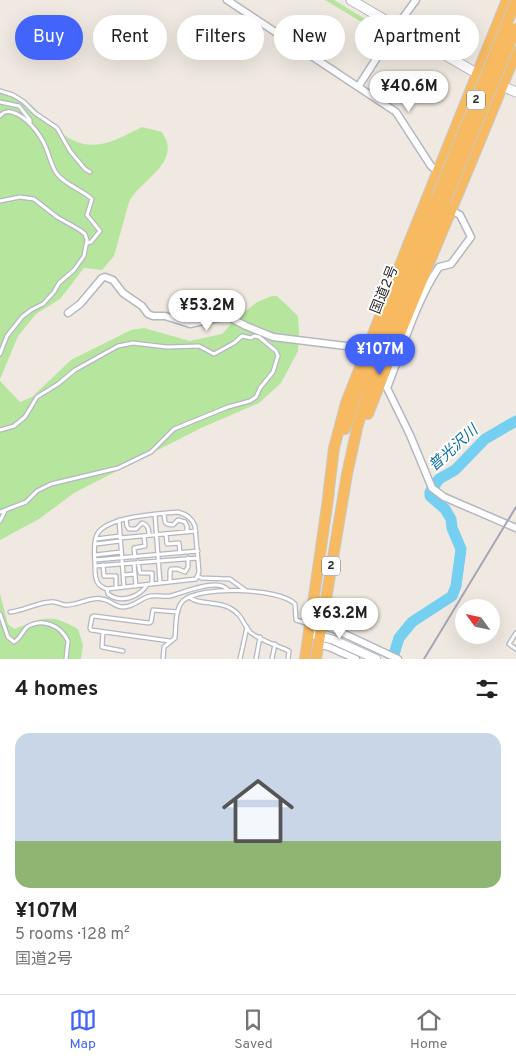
<!DOCTYPE html>
<meta charset="utf-8">
<style>
body{margin:0;font-family:Overpass,"Noto Sans JP",sans-serif;background:#f2f2f2;color:#222;height:100vh;display:flex;flex-direction:column;font-size:19px;white-space:nowrap}
*{box-sizing:border-box;margin:0}
p{font-size:16px;color:#767676}
.icon{flex:none;width:28px;height:28px;fill:none;stroke:currentColor;stroke-width:2;stroke-linecap:round;stroke-linejoin:round}
.map{position:relative;height:659px;overflow:hidden}
.side{display:flex;flex-direction:column;background:#fff;flex:1}
.side>*{flex:none}
.banner{position:absolute;left:15px;top:15px;width:486px;height:45px;display:flex;gap:10px}
.needle{width:32px;rotate:303deg}
.controls{position:absolute;left:455px;top:599px;display:grid;gap:10px}
.controls a{display:grid;place-items:center;width:45px;height:45px;border-radius:50%;background:#fff;box-shadow:0 5px 20px #0002;font-size:25px}
.price{position:absolute;translate:-50% -42px;padding:0 11px;border-radius:18px;background:#fff;color:#222;font-size:16px;line-height:32px;filter:drop-shadow(0 1px 2px #0008)}
.price::after{content:'';position:absolute;left:50%;top:30px;width:15px;height:11px;margin-left:-8px;background:inherit;clip-path:polygon(0 0,100% 0,50% 100%)}
.price.active{background:#4264fb;color:#fff}
ul{padding:0;list-style:none}
li{display:grid;align-content:center;gap:10px;height:265px;padding:0 15px}
li span{display:grid;place-items:center;height:155px;border-radius:15px;color:#555}
li>.icon{margin-inline-start:auto}
span .icon{width:90px;height:90px;fill:#fffc;stroke-width:1}
li b{font-size:21px}
h2{display:flex;justify-content:space-between;align-items:center;height:60px;padding:0 15px;font-size:21px}
.pill{padding:0 18px;border-radius:22px;background:#fff;box-shadow:0 5px 20px #0002;font-size:18px;line-height:45px}
.pill.active{background:#4264fb;color:#fff}
.tab-bar{display:flex;justify-content:space-around;align-items:center;height:70px;border-top:1px solid #e0e0e0;background:#fff;font-size:14px;color:#767676}
.tab-bar a{display:grid;justify-items:center;gap:2px}
.tab-bar .active{color:#4264fb}
.map>svg:first-child{display:block}
</style>
<div class="map">
<svg width="516" height="659" viewBox="0 0 516 659">
<rect width="100%" height="100%" fill="#efe9e1"/>
<path fill="#b6e59e" d="M325 0H334L383 30 380 33Z
M0 91C9 95 20 98 29 103 37 109 43 119 51 125 86 156 105 146 142 127L162 132C163 135 167 140 167 143 173 167 138 183 129 202L114 256 102 270 84 268 60 299 36 314 18 336 0 379Z
M272 296H277L298 316 299 332 298 351 281 383 259 403 201 428 74 493 39 519 0 540V381L20 402 32 397 71 360 131 330 144 328 190 341 222 334 235 320 257 302Z
M0 594 8 624 14 629C43 618 49 612 78 629L83 645 81 659H0Z"/>
<g fill="none" stroke-linecap="round" stroke-linejoin="round">
<path stroke="#75cff0" stroke-width="11" d="M394 654 399 638 412 622 452 596 456 586 461 549 452 528 451 519 445 509 430 496V492L439 479 455 470 485 439 516 421"/>
<g stroke="#b4b7c1" stroke-width="5.5">
<path id="service" d="M0 91 13 95 24 102 35 113 57 128 70 151 85 169 90 172
M0 102 19 106 30 120V124
M0 116C5 110 10 111 17 114 31 121 43 138 48 153 51 161 52 167 57 174 67 186 81 189 92 199L87 215 100 231 91 242 87 243
M0 201 20 197 34 199 57 217 80 230 85 234 87 240 84 256 74 270 59 283 54 292 43 304 31 310 22 317 7 336 0 354
M0 430 14 426 25 417 37 397 58 384 75 370 118 346 133 343 167 347 199 346 214 354 234 343 242 336 251 338 254 336 259 337 276 351 278 356 273 372 260 388 256 397 250 401 228 407 174 429 151 452 118 468 51 484 37 491 26 502 0 512
M178 512C186 514 192 518 195 526L199 572 196 579 107 589C96 586 95 578 95 568 95 559 93 546 96 537 102 516 159 514 178 512Z
M164 514 165 522 167 524 173 525 178 520 185 522 187 526V532
M155 515 160 583
M126 519 127 526 129 529H136L142 523C148 525 149 529 149 535
M119 520 124 587
M0 521 5 511
M166 534 167 544 179 543 180 553
M120 538 196 531
M96 539 120 536
M96 544 120 541
M95 555 121 552
M135 557 134 548 145 546 144 536
M95 560 198 551
M138 562 140 573H152V584
M134 563 136 586
M103 565 104 576H116V588
M95 566 198 558
M123 575 135 574
M198 576 201 578 230 579 245 590
M170 582V571L171 569H178L185 572 188 567V558
M107 589 108 594C121 604 139 597 147 585
M189 597C198 605 219 601 230 608 243 615 242 623 250 632 259 640 279 646 289 651L288 659
M10 612C23 611 36 603 50 602 56 601 60 604 65 605 77 606 91 596 102 599 110 600 115 607 123 607 133 607 139 600 147 597 154 594 162 597 170 596 183 593 218 577 228 590
M0 614 8 637 14 642C20 639 22 632 27 627 43 617 61 626 68 641L66 659
M103 632 102 647 123 651
M516 633 509 644 516 649
M170 641 91 630 90 628 92 617 94 616 149 623 151 622 153 610 178 612
M163 659 164 647 175 638C176 628 175 608 183 601 199 585 280 588 295 604L296 620 309 624
M240 659 247 627
M256 659 260 637
M272 659 275 644"/>
</g>
<g stroke="#b4b7c1" stroke-width="9">
<path id="minor" d="M227 0 396 112 431 166 437 171
M402 19 416 0
M358 87 391 36
M451 210 460 215 471 237 451 264 439 267C416 301 402 350 387 388L410 435 432 488 444 497 516 528
M68 313 80 304 102 278 105 277 113 280 123 293 142 306 148 314 153 316H165L190 324 227 316 246 326 273 337 354 347 366 350
M321 625 336 630 398 659
M318 644 329 647 356 659"/>
</g>
<g stroke="#b4b7c1" stroke-width="10">
<path id="tertiary" d="M315 635 334 640 376 659"/>
</g>
<g stroke="#b4b7c1" stroke-width="11">
<path id="secondary" d="M351 0 483 77
M497 84 516 92"/>
</g>
<g stroke="#c9c9c9" stroke-width="12">
<path id="trunk" d="M368 414C415 292 468 174 516 52
M345 429 358 391 436 199
M328 497 334 448 346 403 408 245 507 0
M305 659 329 492
M316 659 347 474 358 424 370 388 445 202"/>
</g>
<use href="#service" stroke="#fff" stroke-width="3"/>
<use href="#minor" stroke="#fff" stroke-width="6"/>
<use href="#tertiary" stroke="#fff" stroke-width="8"/>
<use href="#secondary" stroke="#fff" stroke-width="9"/>
<use href="#trunk" stroke="#f8ba60" stroke-width="10"/>
<path stroke="#a3a6b8" stroke-width="2" d="M424 659 516 507"/>
<g stroke="#c9c9c9" stroke-width="12" stroke-linecap="butt">
<path id="trunk-bridge" d="M436 199 516 1
M445 202 516 28"/>
</g>
<use href="#trunk-bridge" stroke="#f8ba60" stroke-width="10"/>
</g>
<g text-anchor="middle" dominant-baseline="central" stroke-width="4" stroke-linejoin="round" paint-order="stroke">
<g fill="#fff" stroke="#6d6d6d" stroke-width="1">
<rect x="467" y="90.5" width="18" height="19" rx="4"/>
<rect x="322" y="556.5" width="18" height="19" rx="4"/>
</g>
<g font-size="12" font-weight="bold" fill="#2e2e2e">
<text x="476" y="100">2</text>
<text x="331" y="566">2</text>
</g>
<g font-size="14" fill="#2e2e2e" stroke="#fff">
<text transform="translate(385 290) rotate(-68)">国道2号</text>
</g>
<g font-size="15" font-style="italic" fill="#0d6fa3" stroke="#fff">
<text transform="translate(454 449) rotate(-42)">普光沢川</text>
</g>
</g>
</svg>
<div class="controls">
<a><svg class="needle" viewBox="-14 -14 28 28"><path d="M0-13l5 13h-10z" fill="#e53935"/><path d="M0 13l5-13h-10z" fill="#767676"/></svg></a>
</div>
<b class="price" style="left:409px;top:113px">¥40.6M</b>
<b class="price" style="left:207px;top:332px">¥53.2M</b>
<b class="price active" style="left:380px;top:376px">¥107M</b>
<b class="price" style="left:340px;top:640px">¥63.2M</b>
<div class="banner">
<a class="pill active">Buy</a>
<a class="pill">Rent</a>
<a class="pill">Filters</a>
<a class="pill">New</a>
<a class="pill">Apartment</a>
</div>
</div>
<section class="side">
<h2>4 homes<svg class="icon" aria-label="filters" viewBox="0 0 24 24"><path d="M4 7h16M4 17h16"/><circle cx="9" cy="7" r="2"/><circle cx="15" cy="17" r="2"/></svg></h2>
<ul>
<li><span style="background:linear-gradient(#c9d6e8 70%,#8fb573 0)"><svg class="icon" aria-label="home" viewBox="0 0 24 24"><path d="M3 11l9-7 9 7M6 9v11h12V9"/></svg></span><div><b>¥107M</b><p>5 rooms · 128 m²</p><p>国道2号</p></div></li>
</ul>
</section>
<nav class="tab-bar">
<a class="active"><svg class="icon" aria-label="map" viewBox="0 0 24 24"><path d="M3 6l6-2 6 2 6-2v14l-6 2-6-2-6 2zM9 4v14M15 6v14"/></svg>Map</a>
<a><svg class="icon" aria-label="saved" viewBox="0 0 24 24"><path d="M7 4h10v16l-5-4-5 4z"/></svg>Saved</a>
<a><svg class="icon" aria-label="home" viewBox="0 0 24 24"><path d="M3 11l9-7 9 7M6 9v11h12V9"/></svg>Home</a>
</nav>
